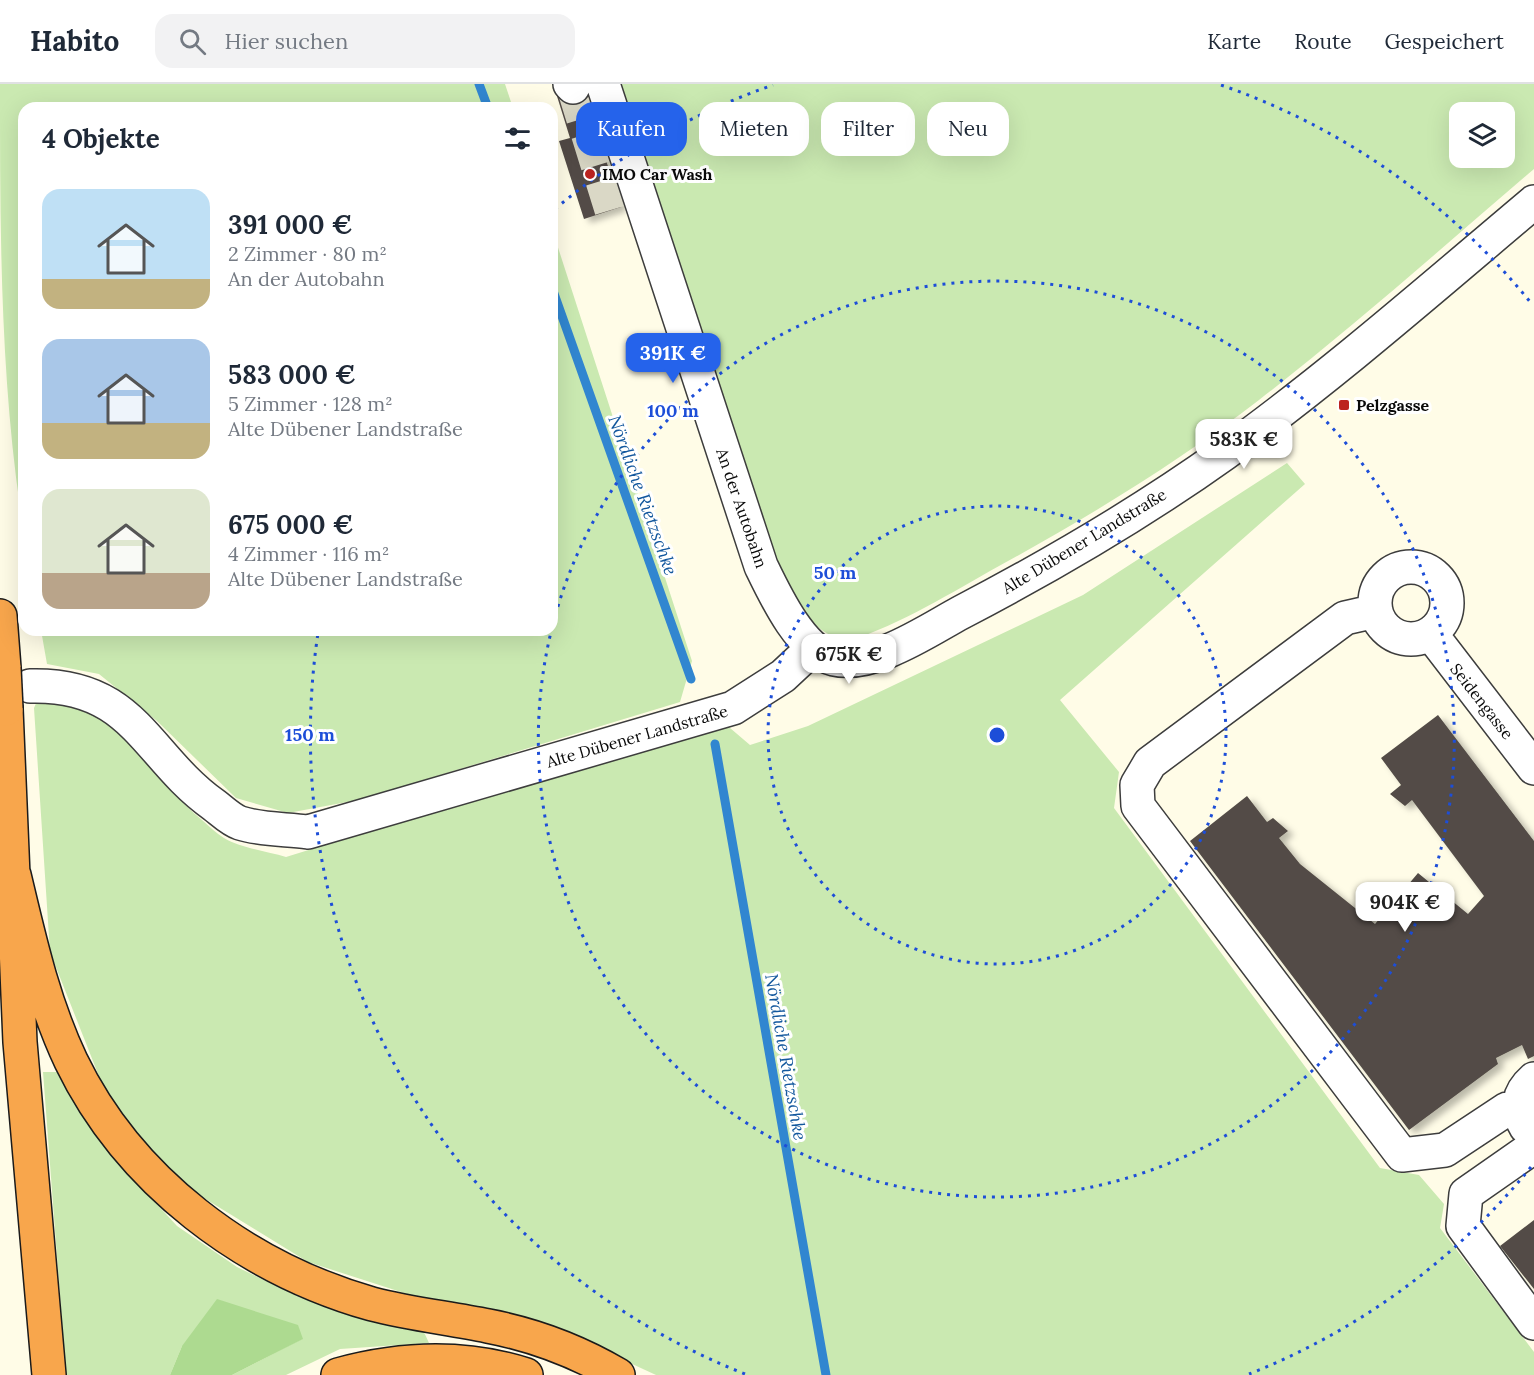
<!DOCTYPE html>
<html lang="de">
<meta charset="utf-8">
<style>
body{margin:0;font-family:Lora,serif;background:#f2f2f3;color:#1f2937;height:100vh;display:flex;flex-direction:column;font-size:22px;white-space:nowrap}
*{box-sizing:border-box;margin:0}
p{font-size:20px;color:#747a83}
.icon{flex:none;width:33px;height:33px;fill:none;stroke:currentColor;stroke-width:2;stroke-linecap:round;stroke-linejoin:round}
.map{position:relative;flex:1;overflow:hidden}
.details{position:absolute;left:18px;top:18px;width:540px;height:534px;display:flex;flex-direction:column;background:#fff;border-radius:18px;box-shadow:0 6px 24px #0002}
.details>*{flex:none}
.banner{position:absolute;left:576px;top:18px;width:570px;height:54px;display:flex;gap:12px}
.tools{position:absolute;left:1449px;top:18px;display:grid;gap:12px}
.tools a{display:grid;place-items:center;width:66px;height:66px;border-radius:12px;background:#fff;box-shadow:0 6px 24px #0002;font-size:30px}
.price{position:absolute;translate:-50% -51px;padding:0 14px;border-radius:12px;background:#fff;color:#222;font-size:20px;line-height:39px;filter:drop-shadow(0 2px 3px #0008)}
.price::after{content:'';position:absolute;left:50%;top:36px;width:18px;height:14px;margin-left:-9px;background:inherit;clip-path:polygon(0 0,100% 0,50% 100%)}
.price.on{background:#2563eb;color:#fff}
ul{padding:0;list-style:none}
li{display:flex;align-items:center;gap:18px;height:150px;padding:0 24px}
li span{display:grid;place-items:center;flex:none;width:168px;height:120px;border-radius:18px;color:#555}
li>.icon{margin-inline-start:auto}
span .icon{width:72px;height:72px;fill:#fffc;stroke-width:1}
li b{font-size:26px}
h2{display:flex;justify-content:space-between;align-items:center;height:72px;padding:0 24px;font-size:26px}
.chip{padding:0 21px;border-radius:18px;background:#fff;box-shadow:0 6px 24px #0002;font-size:21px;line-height:54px}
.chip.on{background:#2563eb;color:#fff}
header{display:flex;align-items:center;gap:36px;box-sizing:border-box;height:84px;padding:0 30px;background:#fff;border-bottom:2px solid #e0e1e3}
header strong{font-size:28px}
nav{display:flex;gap:33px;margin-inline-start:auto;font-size:21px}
.search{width:420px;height:54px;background:#f2f2f3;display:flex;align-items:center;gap:15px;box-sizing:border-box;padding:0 21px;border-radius:18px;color:#747a83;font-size:22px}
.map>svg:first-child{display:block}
</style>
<header>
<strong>Habito</strong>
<div class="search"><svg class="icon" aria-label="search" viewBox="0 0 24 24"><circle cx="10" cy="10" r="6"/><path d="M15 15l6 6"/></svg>Hier suchen</div>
<nav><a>Karte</a><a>Route</a><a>Gespeichert</a></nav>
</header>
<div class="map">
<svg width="1534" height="1291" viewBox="0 0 1534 1291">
<defs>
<filter id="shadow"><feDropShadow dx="6" dy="4" stdDeviation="3" flood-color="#0004"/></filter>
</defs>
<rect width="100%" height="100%" fill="#fffce7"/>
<path fill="#cae9b1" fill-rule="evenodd" d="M0 0H505L513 24H24V449C0 302 0 149 0 0Z
M617 0H1534V85C1443 163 1354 242 1259 316 1178 378 1089 433 999 482 951 509 901 540 849 557 810 552 791 509 774 477ZM1460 28H1504V74H1460Z
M552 145 692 577 680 618 358 716 288 729 236 714 157 637 99 590 47 580 41 546H552Z
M1287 379 1305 400 1060 616 1119 688 1114 724 1380 1084 1419 1091 1444 1120 1440 1144 1534 1268V1291H656L554 1244 432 1218 308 1178 168 1092 104 1005 50 868 34 624 37 617C133 620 140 685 202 736 209 742 216 749 224 754 241 764 266 767 286 773L723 638 750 661 808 642 1083 511Z
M43 988H57L108 1067 177 1142 237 1183 299 1213 423 1246 429 1259 340 1265 286 1291H232L302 1255 182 1262 170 1291H66Z"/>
<path fill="#adda90" d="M217 1215 298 1241 303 1255 232 1291H170L182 1262Z"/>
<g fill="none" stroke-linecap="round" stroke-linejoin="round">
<path stroke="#3186d0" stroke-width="9" d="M479 0 488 24
M552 204 691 595
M715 660 826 1291"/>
</g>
<path fill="#534c46" filter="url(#shadow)" d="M582 1 621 123 584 135 559 57 570 54 556 9Z
M1438 631 1534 757V972L1528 975 1522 961 1496 974 1498 980 1409 1046 1190 757 1247 712 1267 738 1273 734 1288 747 1279 754 1300 780 1375 840 1418 789 1468 830 1484 812 1412 716 1405 722 1390 710 1401 701 1381 674Z
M1534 1136V1205L1500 1162Z"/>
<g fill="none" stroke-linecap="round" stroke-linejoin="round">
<path stroke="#dad8c6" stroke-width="33" stroke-dasharray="33 16" stroke-linecap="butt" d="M573 3 611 126"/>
<g stroke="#3d3d3d" stroke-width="36">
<path id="minor" d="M570 0 573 3
M603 0 761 482C775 511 801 567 834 575 873 584 927 547 960 529 1052 481 1141 429 1225 369 1333 291 1433 203 1534 118
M1375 519a36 36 0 1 1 72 0a36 36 0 1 1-72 0Z
M1376 527 1345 534 1150 679 1137 701 1138 722 1402 1071 1445 1066 1507 1025H1519
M1431 550 1534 684
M30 602C135 599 145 672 214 721 222 727 231 736 240 739 261 746 287 745 308 748L733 624 783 592 813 564
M1526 1043C1515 1025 1518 1009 1534 995
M1534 1058 1529 1066 1466 1110 1463 1142 1534 1239"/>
</g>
<g stroke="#1b1b1b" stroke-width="36">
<path id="highway" d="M0 532 4 584
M6 625 20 958 49 1291
M14 791C29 854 43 918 71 977 129 1097 245 1184 372 1220 410 1230 449 1234 488 1242 535 1251 577 1267 618 1291
M338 1291C400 1274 464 1271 526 1291"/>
</g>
<use href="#minor" stroke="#fff" stroke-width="33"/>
<use href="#highway" stroke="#f8a64c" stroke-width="33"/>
<g stroke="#1b1b1b" stroke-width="36" stroke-linecap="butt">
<path id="highway-bridge" d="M4 584 6 625"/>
</g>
<use href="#highway-bridge" stroke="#f8a64c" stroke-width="33"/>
</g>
<g fill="none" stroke="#1d4ed8" stroke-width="3" stroke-dasharray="3 6">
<circle cx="997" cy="651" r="229"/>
<path d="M553 540A458 458 0 1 1 551 548"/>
<path d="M1531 1083A687 687 0 0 1 1249 1290M745 1290A687 687 0 0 1 318 549M555 125A687 687 0 0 1 773 1M1221 1A687 687 0 0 1 1531 219"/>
</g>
<g fill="#bc2320" stroke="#fff" stroke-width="2">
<circle cx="590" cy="90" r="6"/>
<rect x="1338" y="315" width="12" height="12" rx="3"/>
</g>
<g text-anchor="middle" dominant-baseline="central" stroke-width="6" stroke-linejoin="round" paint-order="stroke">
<g font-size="16" font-weight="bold" fill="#0a0a0a" stroke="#fff" text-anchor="start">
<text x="602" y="90">IMO Car Wash</text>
<text x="1356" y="321">Pelzgasse</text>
</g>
<g font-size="16" fill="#0a0a0a" stroke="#fff">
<text transform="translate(742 424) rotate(71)">An der Autobahn</text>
<text transform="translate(1084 457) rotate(-31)">Alte Dübener Landstraße</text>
<text transform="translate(1482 617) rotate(52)">Seidengasse</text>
<text transform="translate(637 652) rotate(-16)">Alte Dübener Landstraße</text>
</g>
<g font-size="18" font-style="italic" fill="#12579d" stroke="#fff">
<text transform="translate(643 411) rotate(70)">Nördliche Rietzschke</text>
<text transform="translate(786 973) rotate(80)">Nördliche Rietzschke</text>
</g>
</g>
<circle cx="997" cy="651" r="9" fill="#1d4ed8" stroke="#fff" stroke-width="3"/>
<g font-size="18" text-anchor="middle" font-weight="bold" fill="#1d4ed8" stroke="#fff" stroke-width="6" stroke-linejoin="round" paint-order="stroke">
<text x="673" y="333">100 m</text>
<text x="835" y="495">50 m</text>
<text x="310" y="657">150 m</text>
</g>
</svg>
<div class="tools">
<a><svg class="icon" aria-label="layers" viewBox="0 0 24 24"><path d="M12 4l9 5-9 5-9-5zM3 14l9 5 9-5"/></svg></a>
</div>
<b class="price on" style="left:673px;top:300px">391K €</b>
<b class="price" style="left:1244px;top:386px">583K €</b>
<b class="price" style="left:849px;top:601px">675K €</b>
<b class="price" style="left:1405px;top:849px">904K €</b>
<div class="banner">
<a class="chip on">Kaufen</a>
<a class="chip">Mieten</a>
<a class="chip">Filter</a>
<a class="chip">Neu</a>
</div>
<section class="details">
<h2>4 Objekte<svg class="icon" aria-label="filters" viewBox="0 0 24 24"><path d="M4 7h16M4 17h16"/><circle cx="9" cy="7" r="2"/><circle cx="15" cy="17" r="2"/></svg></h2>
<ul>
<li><span style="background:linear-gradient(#bfe0f5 75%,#c2b280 0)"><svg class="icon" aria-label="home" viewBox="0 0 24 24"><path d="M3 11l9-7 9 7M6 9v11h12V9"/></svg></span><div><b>391 000 €</b><p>2 Zimmer · 80 m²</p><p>An der Autobahn</p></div></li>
<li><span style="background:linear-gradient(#a9c7e8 70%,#c2b280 0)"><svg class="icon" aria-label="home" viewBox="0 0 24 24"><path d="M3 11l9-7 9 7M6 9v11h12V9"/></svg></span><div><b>583 000 €</b><p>5 Zimmer · 128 m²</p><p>Alte Dübener Landstraße</p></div></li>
<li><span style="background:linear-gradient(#dfe7d0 70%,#b9a48a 0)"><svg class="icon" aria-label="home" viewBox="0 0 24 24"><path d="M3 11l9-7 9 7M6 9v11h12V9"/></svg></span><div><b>675 000 €</b><p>4 Zimmer · 116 m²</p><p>Alte Dübener Landstraße</p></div></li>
</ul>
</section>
</div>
